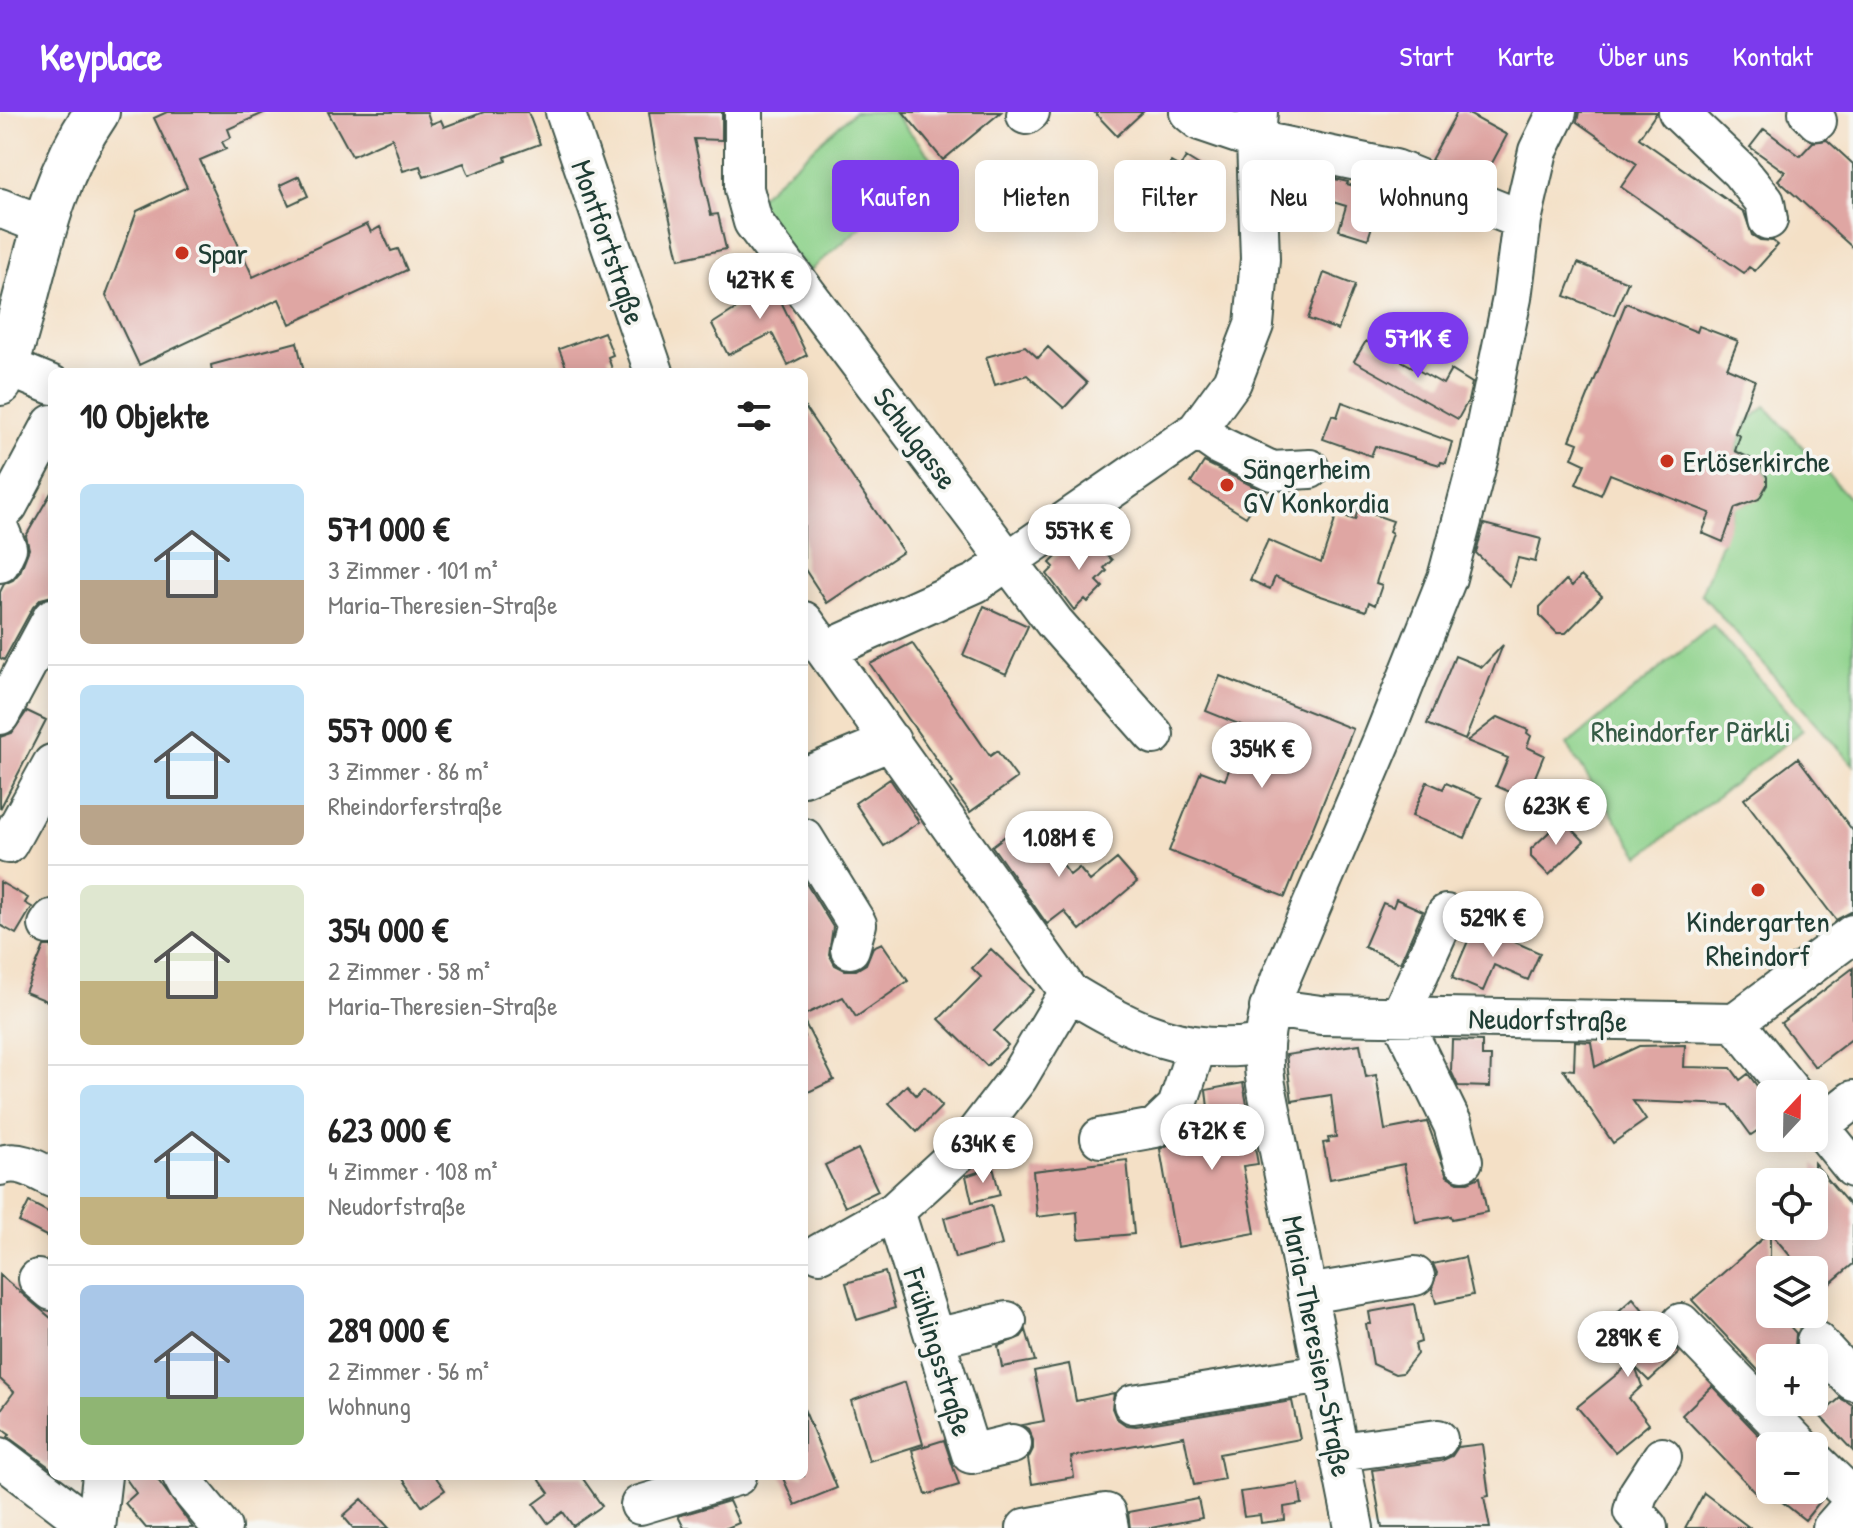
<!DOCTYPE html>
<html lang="de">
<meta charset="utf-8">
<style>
body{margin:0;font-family:"Patrick Hand",sans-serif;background:#f6f6f6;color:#222;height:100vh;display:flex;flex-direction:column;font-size:30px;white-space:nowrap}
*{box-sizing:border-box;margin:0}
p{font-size:26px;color:#767676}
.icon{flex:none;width:44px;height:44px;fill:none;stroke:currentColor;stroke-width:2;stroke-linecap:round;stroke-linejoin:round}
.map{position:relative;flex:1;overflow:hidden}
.panel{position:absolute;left:48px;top:256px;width:760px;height:1112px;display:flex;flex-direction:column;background:#fff;border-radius:12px;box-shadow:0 4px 20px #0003}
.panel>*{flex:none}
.banner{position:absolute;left:832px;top:48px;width:760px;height:72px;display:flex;gap:16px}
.needle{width:52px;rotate:22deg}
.fabs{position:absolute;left:1756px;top:968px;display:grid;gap:16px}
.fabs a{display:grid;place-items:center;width:72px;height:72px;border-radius:12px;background:#fff;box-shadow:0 4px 20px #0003;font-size:40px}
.price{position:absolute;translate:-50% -68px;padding:0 18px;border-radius:28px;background:#fff;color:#222;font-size:26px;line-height:52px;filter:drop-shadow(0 2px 4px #0008)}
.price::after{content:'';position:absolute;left:50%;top:48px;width:24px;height:18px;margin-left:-12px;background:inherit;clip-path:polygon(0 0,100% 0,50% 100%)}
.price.current{background:#7c3aed;color:#fff}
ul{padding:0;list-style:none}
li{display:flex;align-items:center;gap:24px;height:200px;padding:0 32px}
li+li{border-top:2px solid #e0e0e0}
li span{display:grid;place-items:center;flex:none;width:224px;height:160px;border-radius:12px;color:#555}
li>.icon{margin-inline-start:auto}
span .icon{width:96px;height:96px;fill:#fffc;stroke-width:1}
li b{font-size:34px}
h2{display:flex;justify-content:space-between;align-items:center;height:96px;padding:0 32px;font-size:34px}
.tag{padding:0 28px;border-radius:12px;background:#fff;box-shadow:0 4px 20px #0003;font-size:28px;line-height:72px}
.tag.current{background:#7c3aed;color:#fff}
header{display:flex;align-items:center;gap:48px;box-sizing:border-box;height:112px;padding:0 40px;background:#7c3aed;color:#fff}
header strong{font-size:38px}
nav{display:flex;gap:44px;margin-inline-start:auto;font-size:28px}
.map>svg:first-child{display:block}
</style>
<header>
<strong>Keyplace</strong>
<nav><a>Start</a><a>Karte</a><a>Über uns</a><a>Kontakt</a></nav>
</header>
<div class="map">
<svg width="1853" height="1416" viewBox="0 0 1853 1416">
<rect width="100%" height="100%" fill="#f6f6f2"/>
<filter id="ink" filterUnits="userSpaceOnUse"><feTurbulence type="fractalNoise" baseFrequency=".0125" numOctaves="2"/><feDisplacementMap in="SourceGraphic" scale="16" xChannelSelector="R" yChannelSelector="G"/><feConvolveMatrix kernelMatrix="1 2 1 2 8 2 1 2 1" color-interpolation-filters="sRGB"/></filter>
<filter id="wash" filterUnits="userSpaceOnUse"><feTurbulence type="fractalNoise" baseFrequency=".006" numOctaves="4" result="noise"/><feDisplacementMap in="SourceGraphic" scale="32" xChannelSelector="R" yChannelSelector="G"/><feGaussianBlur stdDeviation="1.8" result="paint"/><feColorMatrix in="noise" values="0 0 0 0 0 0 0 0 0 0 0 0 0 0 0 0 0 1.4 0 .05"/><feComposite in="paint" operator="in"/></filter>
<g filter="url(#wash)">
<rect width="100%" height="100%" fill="#f4e0c6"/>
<path fill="#8ed28b" stroke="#568860" stroke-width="2" d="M854 0H893L936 51 798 169 749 94Z
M1765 294 1853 390V653L1701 482 1736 393C1759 393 1779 369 1758 350 1752 344 1742 342 1735 339L1749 310Z
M1713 513 1803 618 1640 744 1567 633Z"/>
<g id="blocks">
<path fill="#dfa6a3" d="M167 0H266L228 17 231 25 222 30 226 37 200 48 253 165 367 112 371 120 380 115 391 139 398 137 407 158 290 212 279 187 139 253 106 183 137 99 187 75 154 6Z
M328 0H427L431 12 441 8 444 15 484 0H528L540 32 505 45 506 49 469 63 464 51 424 65 420 54 403 59 392 26 352 44Z
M649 0H722V28L694 27 711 103 718 102 726 137 679 147 656 46Z
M903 0H1001L943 48Z
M1094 0H1143L1117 24Z
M1457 0H1465L1507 23 1483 68 1431 48Z
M1579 0H1657L1639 26 1744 100 1752 123 1760 128 1773 129 1778 133 1755 159 1749 155 1744 161 1621 75 1637 52 1577 10Z
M1764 17 1800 44 1813 30 1827 28 1853 52V136L1778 68 1785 60 1750 35Z
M1186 45 1222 67 1196 105 1182 97 1173 112 1144 94 1171 50 1180 55Z
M1299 59 1348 70 1347 72 1382 82 1368 127 1339 118 1346 94 1293 78Z
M299 64 308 84 289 93 280 73Z
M1578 151 1628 170 1614 203 1565 184Z
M763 160 774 175 807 243 788 253 772 221 728 243 712 212 748 189 739 171Z
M1324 161 1355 173 1338 218 1308 207Z
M1626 191 1697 220 1699 214 1738 229 1727 256 1755 268 1735 321 1740 324 1735 339 1760 351 1767 365V373L1759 387 1735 396 1723 430 1702 421 1710 401 1610 362 1601 383 1576 372 1585 352 1572 346 1578 331 1570 328Z
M604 220 613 243 608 245 613 260H568L559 237Z
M1366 229 1443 272 1451 258 1472 271 1468 289 1458 307 1354 249Z
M297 230 304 260H212L211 253Z
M1025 234 1038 246 1048 235 1087 271 1064 296 1027 263 995 273 986 245Z
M1342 290 1452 330 1446 351 1441 350 1440 353 1375 334 1371 344 1323 327 1332 303 1337 305Z
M804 294 903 440 827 491 804 456Z
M1204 350 1263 379 1246 405 1191 371Z
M52 379V484L41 487 33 495 4 548 0 546V480L4 472 13 468 20 460 29 437 26 424Z
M1358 397 1393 409 1389 419 1392 421 1376 471 1382 473 1375 493 1369 490 1366 499 1315 482 1275 465 1270 477 1250 468 1268 428 1321 451 1337 402 1355 408Z
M1484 412 1541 427 1535 450 1518 446 1510 474 1476 441Z
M1092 428 1112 448 1104 456 1107 459 1097 469 1103 475 1088 490 1085 487 1074 498 1047 462 1054 455 1050 451 1066 435 1069 438 1078 430 1084 436Z
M1581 464 1602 484 1566 521H1557L1540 504V495L1566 468 1572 474Z
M984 494 1028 514 1006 562 963 543Z
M912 531 990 644 997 639 1017 666 970 700 950 673 953 671 870 552Z
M1503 533 1465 628 1427 612 1455 544 1482 555Z
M1220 564 1353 617 1285 785 1169 739 1201 659 1225 668 1246 615 1206 599Z
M27 599 46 608 0 697V625L12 621Z
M1498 605 1528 618 1527 621 1531 624 1527 635 1544 643 1526 687 1496 674 1508 646 1467 629Z
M1798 646 1853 719V799L1836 808 1744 687Z
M890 667 919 710 884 734 855 691Z
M1427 670 1443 677 1446 671 1482 686 1465 726 1412 704Z
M1028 707 1070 763 1079 756 1090 769 1117 747 1137 770 1080 818 1064 799 1047 812 992 734Z
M1563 707 1584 729 1549 763 1531 745V737Z
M804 768 833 815 829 842 835 853 845 858H856L866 852 873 835 882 831 908 869 856 905 843 885 804 903Z
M0 770 28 786 25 791 32 795 16 822 0 813Z
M1396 787 1423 799 1400 851 1364 835 1383 791 1393 795Z
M1483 816 1540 841 1528 868 1494 853 1483 879 1452 866 1471 822 1480 825Z
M44 834H52V891L25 880Z
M991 837 1034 878 994 919 1008 933 987 954 939 907 981 865 972 856Z
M1853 856V926L1815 955 1781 911Z
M804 909 834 968 804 982Z
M1452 928 1482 929V944H1491L1490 975 1458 974 1451 959Z
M1575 929 1591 930 1595 955 1639 934 1685 933 1684 955 1731 956 1740 968 1748 962 1770 991V1010L1751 1023 1729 993 1633 989 1646 1008 1613 1031 1563 957 1574 958Z
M1360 932 1366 965 1376 963 1385 1018 1427 1010 1447 1064 1458 1070H1468L1480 1065 1487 1100 1452 1107 1451 1104 1416 1110 1404 1052 1330 1067 1323 1031 1329 1030 1328 1026 1336 1025 1331 983 1292 989 1286 943Z
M1243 971 1258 1052 1243 1054 1255 1121 1177 1135 1160 1037 1170 1032 1186 1017 1210 1013 1206 978Z
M907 973 916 983 924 975 942 994 917 1020 889 991Z
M858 1037 878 1079 845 1095 825 1053Z
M1127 1048 1134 1122 1079 1127 1077 1100 1037 1105 1033 1059Z
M1814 1051 1853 1097V1152L1814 1185V1158H1802L1770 1120V1202H1779L1796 1221 1795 1235 1802 1246H1770V1271L1692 1188 1770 1120 1765 1114H1814Z
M993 1055 1000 1083 972 1090 966 1064Z
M29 1090 52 1102V1127L19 1110Z
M991 1093 1002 1133 955 1146 944 1106Z
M1465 1145 1473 1183 1436 1191 1432 1176 1437 1161 1433 1152Z
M885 1160 895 1196 857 1208 846 1171Z
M0 1163 52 1207V1357L8 1325 10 1322 0 1315V1299L14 1280 0 1267Z
M1633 1186 1679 1241 1649 1269 1635 1255 1642 1274 1629 1286 1649 1312 1615 1340 1577 1295 1643 1241 1611 1206Z
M1414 1192 1421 1230 1415 1232 1417 1242 1402 1261 1395 1262 1373 1252 1366 1212H1371L1369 1200Z
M1026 1218 1035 1249 1002 1255 998 1234 1021 1225Z
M1069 1252 1076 1289 1114 1281 1112 1296 1116 1306 1126 1313 1136 1314 1292 1289 1300 1327 1219 1342 1224 1367 1194 1373 1184 1324 1071 1345 1074 1365 1032 1372 1028 1347 1033 1337V1328L1028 1317 1022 1313 1044 1309 1034 1259Z
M905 1270 923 1332 869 1349 851 1289Z
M1712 1274 1770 1335V1378H1813L1822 1387 1805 1408 1762 1374 1756 1381 1682 1303Z
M1840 1286 1853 1293V1339L1820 1304Z
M804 1297 837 1376 795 1393 782 1364H804Z
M944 1328 959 1373 926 1383 912 1338Z
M1482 1332 1489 1384 1484 1385 1490 1416H1382L1372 1358 1441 1349 1452 1344 1458 1335Z
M124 1364H155L193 1416H146L125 1391 136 1381Z
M401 1364H435L445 1378 422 1394Z
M537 1364H581L602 1394 573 1414 563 1400 548 1411 534 1392 549 1381Z
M1299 1372 1302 1392 1284 1395 1285 1408 1261 1411 1260 1403 1244 1405 1240 1380Z
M1704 1381 1750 1416H1685Z
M362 1387 389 1416H353L343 1404Z
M1198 1387 1202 1406 1151 1416H1130L1128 1400Z
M729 1389 739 1411 727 1416H684L678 1404Z"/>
</g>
</g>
<g filter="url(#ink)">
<use href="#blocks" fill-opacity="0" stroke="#3f554a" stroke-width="2"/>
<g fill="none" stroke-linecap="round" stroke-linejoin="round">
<g stroke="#3f554a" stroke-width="42">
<path id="minor" d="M565 0 654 260
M744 0V77L753 110 1054 510 1154 623
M1189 0 1200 9 1256 28 1395 57 1522 108
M1678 0 1740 59 1765 90 1768 108
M1808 0 1817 9
M1026 3 1030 0
M0 96 43 113
M6 254 52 273
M1197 318 1220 334 1272 359 1310 357
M8 394 52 312
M0 419 7 436 0 451
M804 509 1069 880C1135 920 1185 945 1263 932
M827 538 976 471 1197 318 1232 270 1254 213 1260 147 1256 28 1258 0
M0 603 52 506
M804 665 891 629
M804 726 857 812 850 837
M8 732 52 652
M1446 802 1400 904 1453 1013 1463 1049
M48 813 52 807
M1269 896 1321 903 1735 910 1793 982
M1735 910 1853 822
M1814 1008 1853 1056
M1819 1014 1853 988
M1100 1026 1155 1016 1177 995 1197 934
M0 1054C18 1046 37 1058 52 1066
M895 1099 971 1342 1012 1332
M820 1141 895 1099 965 1035 1018 966 1069 880
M38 1167 52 1179
M1307 1182 1415 1164
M1681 1211 1800 1334
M935 1226 1007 1209
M1816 1229 1853 1269
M1133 1292 1323 1262
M1339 1340 1438 1327
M0 1345 93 1416
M1814 1348 1853 1386
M182 1364 188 1375 222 1416
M640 1393 737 1364
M96 1416 102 1364
M1026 1416 1106 1401 1109 1416
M1354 1416 1266 973C1260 936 1266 903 1280 868L1382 629 1447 466 1480 341 1512 186 1522 108 1538 39 1557 0
M1648 1416 1633 1399 1638 1382 1662 1345
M1832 1416 1853 1392"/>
</g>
<g stroke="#3f554a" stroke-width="48">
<path id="major" d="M0 271C34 179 39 84 97 0"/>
</g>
<use href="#minor" stroke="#fff" stroke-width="38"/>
<use href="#major" stroke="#fff" stroke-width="44"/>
</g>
</g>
<g fill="#c8321e" stroke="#f6f6f2" stroke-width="3">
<circle cx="182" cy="141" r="8"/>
<circle cx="1667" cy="349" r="8"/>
<circle cx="1227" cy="373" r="8"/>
<circle cx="1758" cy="778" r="8"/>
</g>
<g text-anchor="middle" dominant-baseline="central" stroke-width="7" stroke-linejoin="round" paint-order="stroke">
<g font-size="30" fill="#1f3d34" stroke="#f6f6f2">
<text transform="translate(609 130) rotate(71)">Montfortstraße</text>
<text transform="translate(916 326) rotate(53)">Schulgasse</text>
<text transform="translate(1548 907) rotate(1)">Neudorfstraße</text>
<text transform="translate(1318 1234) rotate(79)">Maria-Theresien-Straße</text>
<text transform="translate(939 1240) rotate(73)">Frühlingsstraße</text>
</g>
<g font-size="30" fill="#1f3d34" stroke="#f6f6f2" text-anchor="start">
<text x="198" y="141">Spar</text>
<text x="1683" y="349">Erlöserkirche</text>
<text x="1243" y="356">Sängerheim<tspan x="1243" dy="34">GV Konkordia</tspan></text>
<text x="1758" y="809" text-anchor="middle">Kindergarten<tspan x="1758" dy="34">Rheindorf</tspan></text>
</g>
<g font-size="30" fill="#355b45" stroke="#f6f6f2">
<text x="1691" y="619">Rheindorfer Pärkli</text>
</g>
</g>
</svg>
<div class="fabs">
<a><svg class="needle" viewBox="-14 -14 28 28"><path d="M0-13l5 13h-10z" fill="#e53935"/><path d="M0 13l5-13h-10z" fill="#767676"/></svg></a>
<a><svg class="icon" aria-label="locate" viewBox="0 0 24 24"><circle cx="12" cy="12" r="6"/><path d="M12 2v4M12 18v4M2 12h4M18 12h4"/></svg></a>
<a><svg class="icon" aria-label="layers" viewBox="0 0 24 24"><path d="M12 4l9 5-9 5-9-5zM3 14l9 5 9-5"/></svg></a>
<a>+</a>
<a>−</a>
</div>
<b class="price" style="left:760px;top:209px">427K €</b>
<b class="price current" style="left:1418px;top:268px">571K €</b>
<b class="price" style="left:1079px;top:460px">557K €</b>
<b class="price" style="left:1262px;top:678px">354K €</b>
<b class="price" style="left:1556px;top:735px">623K €</b>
<b class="price" style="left:1059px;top:767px">1.08M €</b>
<b class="price" style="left:1493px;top:847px">529K €</b>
<b class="price" style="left:1212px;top:1060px">672K €</b>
<b class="price" style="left:983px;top:1073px">634K €</b>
<b class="price" style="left:1628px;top:1267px">289K €</b>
<div class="banner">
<a class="tag current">Kaufen</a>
<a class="tag">Mieten</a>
<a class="tag">Filter</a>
<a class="tag">Neu</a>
<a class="tag">Wohnung</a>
</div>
<section class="panel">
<h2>10 Objekte<svg class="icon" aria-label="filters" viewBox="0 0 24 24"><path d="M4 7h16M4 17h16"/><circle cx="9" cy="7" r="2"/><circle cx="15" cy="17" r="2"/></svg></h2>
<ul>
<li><span style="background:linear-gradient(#bfe0f5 60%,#b9a48a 0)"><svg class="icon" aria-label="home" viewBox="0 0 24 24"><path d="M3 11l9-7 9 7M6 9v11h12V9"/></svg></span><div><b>571 000 €</b><p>3 Zimmer · 101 m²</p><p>Maria-Theresien-Straße</p></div></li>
<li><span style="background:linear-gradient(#bfe0f5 75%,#b9a48a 0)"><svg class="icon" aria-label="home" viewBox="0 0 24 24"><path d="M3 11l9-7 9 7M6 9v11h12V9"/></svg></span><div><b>557 000 €</b><p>3 Zimmer · 86 m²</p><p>Rheindorferstraße</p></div></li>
<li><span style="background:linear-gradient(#dfe7d0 60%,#c2b280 0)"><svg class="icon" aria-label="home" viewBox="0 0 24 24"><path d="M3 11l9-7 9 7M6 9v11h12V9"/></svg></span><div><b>354 000 €</b><p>2 Zimmer · 58 m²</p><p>Maria-Theresien-Straße</p></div></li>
<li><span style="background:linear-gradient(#bfe0f5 70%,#c2b280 0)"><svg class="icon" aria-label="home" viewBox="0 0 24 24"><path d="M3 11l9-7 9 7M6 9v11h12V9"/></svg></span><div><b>623 000 €</b><p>4 Zimmer · 108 m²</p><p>Neudorfstraße</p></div></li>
<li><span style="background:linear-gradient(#a9c7e8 70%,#8fb573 0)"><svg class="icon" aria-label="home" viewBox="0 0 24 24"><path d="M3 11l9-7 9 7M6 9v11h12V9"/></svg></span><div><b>289 000 €</b><p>2 Zimmer · 56 m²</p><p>Wohnung</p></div></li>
</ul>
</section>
</div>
